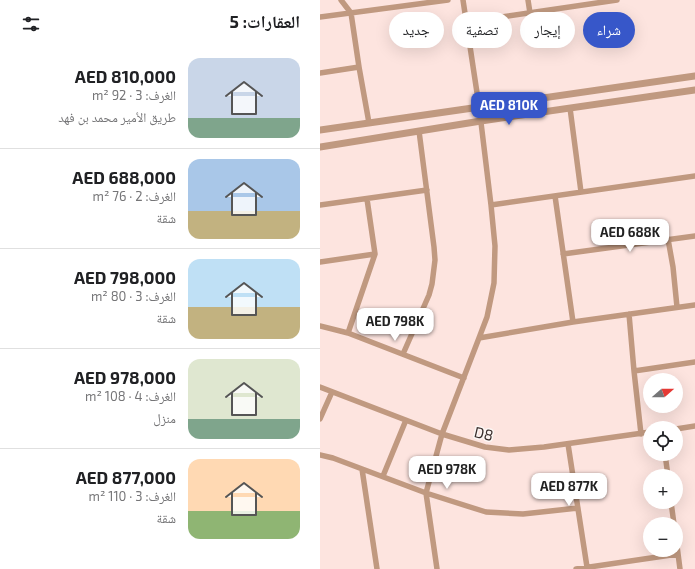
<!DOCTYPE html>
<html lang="ar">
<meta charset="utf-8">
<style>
body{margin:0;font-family:"Exo 2","Noto Naskh Arabic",sans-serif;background:#f6f6f6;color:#202124;direction:rtl;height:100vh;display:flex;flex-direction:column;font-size:15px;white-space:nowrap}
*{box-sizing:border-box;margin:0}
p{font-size:13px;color:#757577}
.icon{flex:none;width:22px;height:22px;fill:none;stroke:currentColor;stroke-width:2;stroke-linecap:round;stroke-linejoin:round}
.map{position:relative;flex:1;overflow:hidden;direction:ltr}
.drawer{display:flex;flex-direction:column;background:#fff;width:320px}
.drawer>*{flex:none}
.hud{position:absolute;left:12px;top:12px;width:303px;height:36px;direction:rtl;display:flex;gap:8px}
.needle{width:26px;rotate:70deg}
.tools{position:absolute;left:323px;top:373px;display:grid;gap:8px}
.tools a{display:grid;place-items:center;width:40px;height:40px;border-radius:50%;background:#fff;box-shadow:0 4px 16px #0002;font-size:20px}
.price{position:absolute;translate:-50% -34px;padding:0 9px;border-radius:8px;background:#fff;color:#222;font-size:13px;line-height:26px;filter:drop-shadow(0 1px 2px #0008)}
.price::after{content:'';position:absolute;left:50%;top:24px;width:12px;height:9px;margin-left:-6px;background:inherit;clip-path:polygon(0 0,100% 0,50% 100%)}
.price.on{background:#3757c9;color:#fff}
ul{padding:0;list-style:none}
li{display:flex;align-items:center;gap:12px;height:100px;padding:0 20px}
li+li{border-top:1px solid #e0e0e0}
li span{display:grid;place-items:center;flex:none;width:112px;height:80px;border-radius:12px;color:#555}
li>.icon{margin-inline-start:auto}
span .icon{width:48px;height:48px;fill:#fffc;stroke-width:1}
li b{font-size:17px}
h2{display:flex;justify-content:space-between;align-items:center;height:48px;padding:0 20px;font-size:17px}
.chip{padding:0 14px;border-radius:18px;background:#fff;box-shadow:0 4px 16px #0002;font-size:14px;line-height:36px}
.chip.on{background:#3757c9;color:#fff}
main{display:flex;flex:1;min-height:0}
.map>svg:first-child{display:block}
</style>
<main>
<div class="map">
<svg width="375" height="569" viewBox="0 0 375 569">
<rect width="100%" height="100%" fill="#fde4df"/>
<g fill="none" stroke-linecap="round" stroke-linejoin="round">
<path stroke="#c09980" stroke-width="5.5" d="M208 0 210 13
M0 17 128 0
M147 22 297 0
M39 67 49 123
M0 73 39 67 31 13 21 0
M250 108 261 192
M235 196 253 322
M0 205 107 190
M171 205 375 176
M348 239 353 267 357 307
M243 254 375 236
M0 262 55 254
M309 314 314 371 375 362
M0 326 28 333 144 378
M28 333 55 254 47 199
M159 338 253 322 375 305
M83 354 109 295 112 284 115 260 114 247 99 131
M314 371 321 434
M0 387 122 434 165 447 189 450 224 447 330 432
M0 419 12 392
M356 429 375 426
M248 444 267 567
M345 454 348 476
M0 455 13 458 106 493 166 512 203 514 258 508
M42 469 57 569
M63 476 86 420
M351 502 354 524
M356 538 360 569
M117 569 106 493 122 434 159 338 167 317 174 283 175 246 171 205 159 106 143 0
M256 569 358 554"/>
<path stroke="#c09980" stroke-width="7" d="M0 130 375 76
M0 147 161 121 375 90"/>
</g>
<g text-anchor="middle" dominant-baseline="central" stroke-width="3" stroke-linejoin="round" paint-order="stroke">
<g font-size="15" fill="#392d2b" stroke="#fcf6f4">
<text transform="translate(164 433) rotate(13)">D8</text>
</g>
</g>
</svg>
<div class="tools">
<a><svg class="needle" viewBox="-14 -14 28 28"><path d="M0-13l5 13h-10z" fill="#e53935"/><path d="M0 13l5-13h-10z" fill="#757577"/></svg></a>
<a><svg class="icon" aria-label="locate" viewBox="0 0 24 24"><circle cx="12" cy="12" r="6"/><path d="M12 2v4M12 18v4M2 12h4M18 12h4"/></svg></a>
<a>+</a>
<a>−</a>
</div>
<b class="price on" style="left:189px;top:126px">AED 810K</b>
<b class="price" style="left:310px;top:253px">AED 688K</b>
<b class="price" style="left:75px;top:342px">AED 798K</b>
<b class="price" style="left:127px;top:490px">AED 978K</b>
<b class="price" style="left:249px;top:507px">AED 877K</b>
<div class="hud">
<a class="chip on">شراء</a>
<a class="chip">إيجار</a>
<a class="chip">تصفية</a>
<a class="chip">جديد</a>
</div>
</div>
<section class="drawer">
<h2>العقارات: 5<svg class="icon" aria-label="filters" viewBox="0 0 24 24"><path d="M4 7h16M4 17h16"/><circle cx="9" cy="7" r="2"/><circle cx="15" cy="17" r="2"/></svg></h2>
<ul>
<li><span style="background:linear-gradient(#c9d6e8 75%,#7fa58c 0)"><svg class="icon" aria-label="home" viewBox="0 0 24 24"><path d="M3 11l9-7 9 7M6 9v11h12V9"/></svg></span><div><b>AED 810,000</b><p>الغرف: 3 · 92 m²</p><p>طريق الأمير محمد بن فهد</p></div></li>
<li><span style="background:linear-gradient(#a9c7e8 65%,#c2b280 0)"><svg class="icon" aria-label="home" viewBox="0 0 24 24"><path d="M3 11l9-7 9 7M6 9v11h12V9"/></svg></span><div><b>AED 688,000</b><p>الغرف: 2 · 76 m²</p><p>شقة</p></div></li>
<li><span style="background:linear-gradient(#bfe0f5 60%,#c2b280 0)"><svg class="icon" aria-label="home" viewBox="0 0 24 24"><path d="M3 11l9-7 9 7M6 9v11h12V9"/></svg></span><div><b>AED 798,000</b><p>الغرف: 3 · 80 m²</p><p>شقة</p></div></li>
<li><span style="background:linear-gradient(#dfe7d0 75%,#7fa58c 0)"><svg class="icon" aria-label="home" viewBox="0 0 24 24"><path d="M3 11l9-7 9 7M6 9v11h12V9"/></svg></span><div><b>AED 978,000</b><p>الغرف: 4 · 108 m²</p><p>منزل</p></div></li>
<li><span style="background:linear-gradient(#ffd9b3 65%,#8fb573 0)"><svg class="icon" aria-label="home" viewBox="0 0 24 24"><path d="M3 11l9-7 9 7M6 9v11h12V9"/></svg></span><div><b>AED 877,000</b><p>الغرف: 3 · 110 m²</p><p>شقة</p></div></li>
</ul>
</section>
</main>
